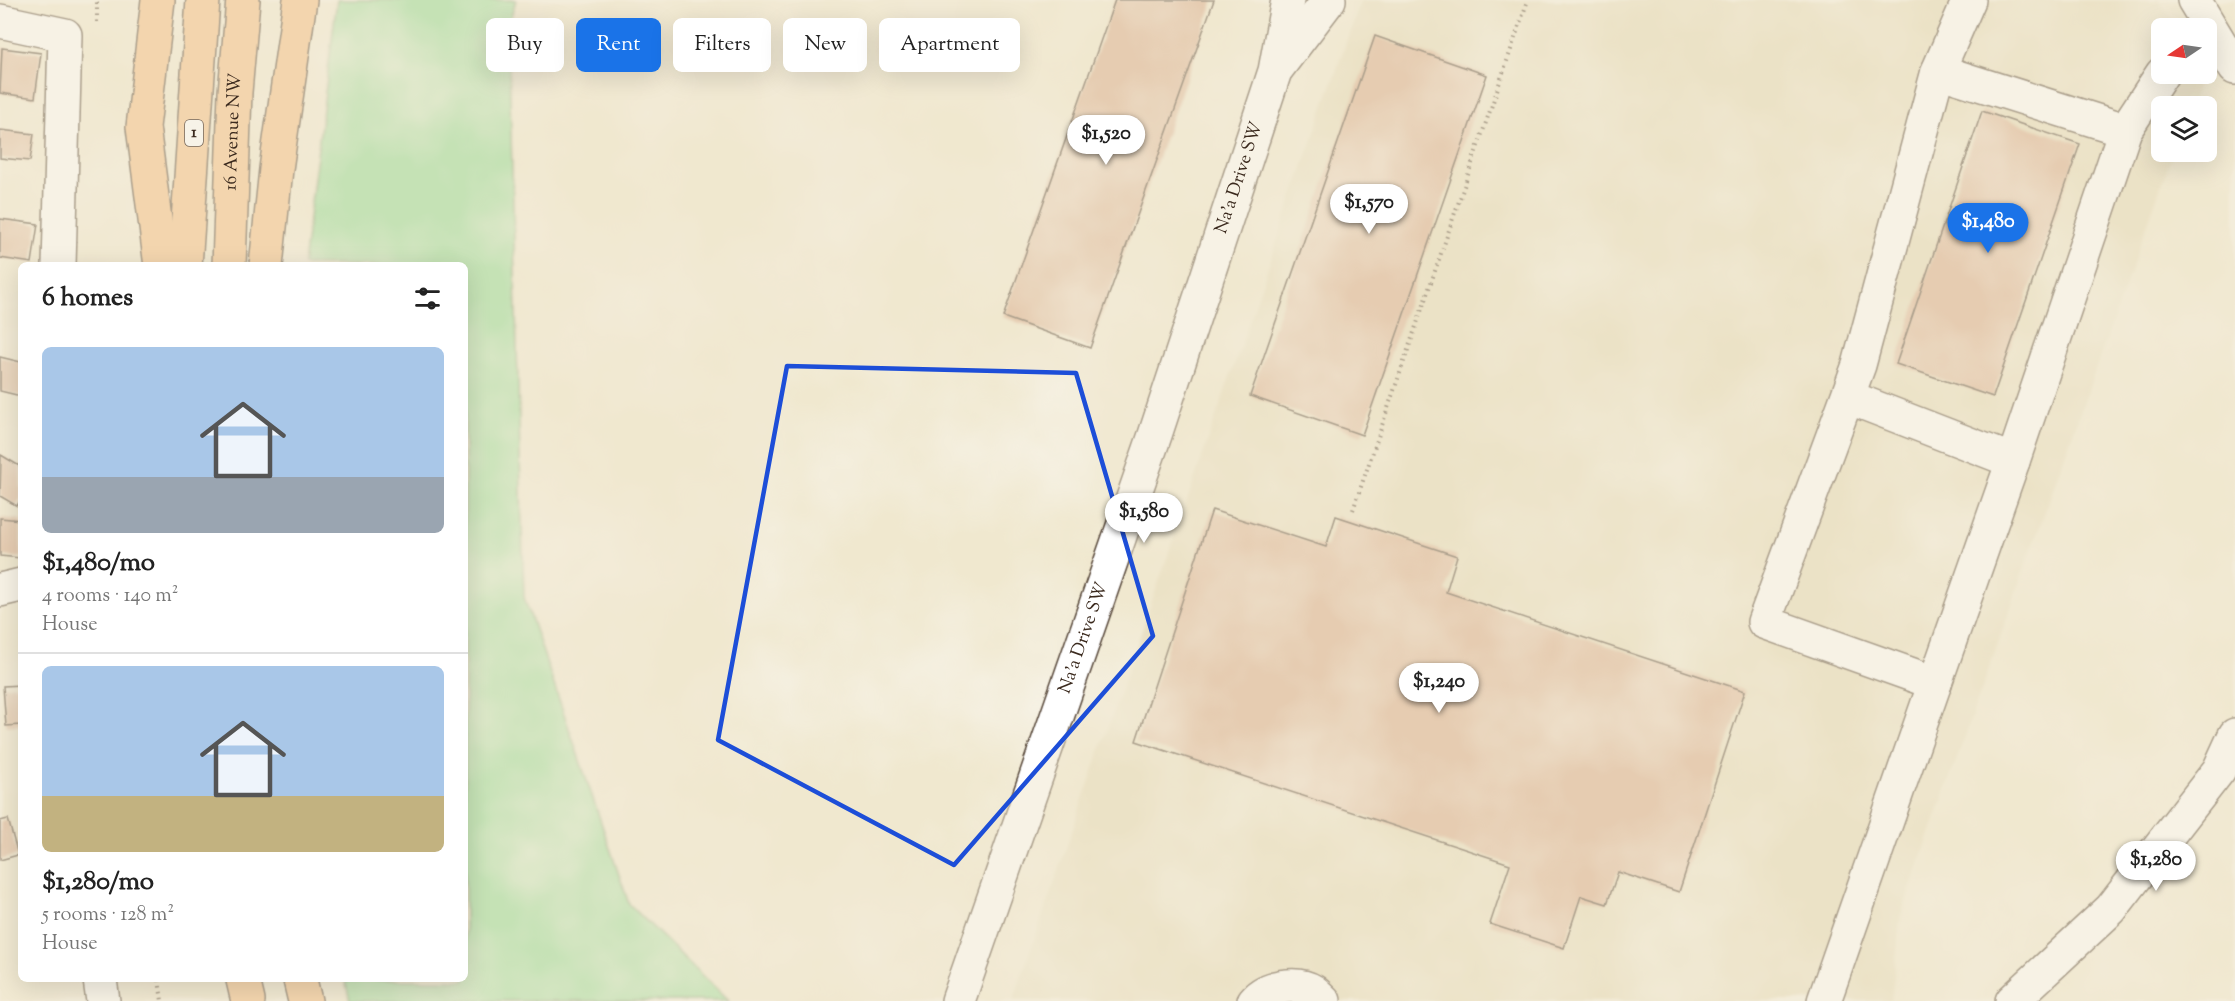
<!DOCTYPE html>
<meta charset="utf-8">
<style>
body{margin:0;font-family:"Sorts Mill Goudy",serif;background:#f2f2f2;color:#222;height:100vh;display:flex;flex-direction:column;font-size:22px;white-space:nowrap}
*{box-sizing:border-box;margin:0}
p{font-size:20px;color:#767676}
.icon{flex:none;width:33px;height:33px;fill:none;stroke:currentColor;stroke-width:2;stroke-linecap:round;stroke-linejoin:round}
.map{position:relative;flex:1;overflow:hidden}
.sheet{position:absolute;left:18px;top:262px;width:450px;height:720px;display:flex;flex-direction:column;background:#fff;border-radius:9px;box-shadow:0 6px 24px #0002}
.sheet>*{flex:none}
.hud{position:absolute;left:486px;top:18px;width:570px;height:54px;display:flex;gap:12px}
.needle{width:39px;rotate:257deg}
.fabs{position:absolute;left:2151px;top:18px;display:grid;gap:12px}
.fabs a{display:grid;place-items:center;width:66px;height:66px;border-radius:9px;background:#fff;box-shadow:0 6px 24px #0002;font-size:30px}
.price{position:absolute;translate:-50% -51px;padding:0 14px;border-radius:21px;background:#fff;color:#222;font-size:20px;line-height:39px;filter:drop-shadow(0 2px 3px #0008)}
.price::after{content:'';position:absolute;left:50%;top:36px;width:18px;height:14px;margin-left:-9px;background:inherit;clip-path:polygon(0 0,100% 0,50% 100%)}
.price.active{background:#1a73e8;color:#fff}
ul{padding:0;list-style:none}
li{display:grid;align-content:center;gap:12px;height:318px;padding:0 24px}
li+li{border-top:2px solid #e0e0e0}
li span{display:grid;place-items:center;height:186px;border-radius:9px;color:#555}
li>.icon{margin-inline-start:auto}
span .icon{width:108px;height:108px;fill:#fffc;stroke-width:1}
li b{font-size:26px}
h2{display:flex;justify-content:space-between;align-items:center;height:72px;padding:0 24px;font-size:26px}
.tag{padding:0 21px;border-radius:9px;background:#fff;box-shadow:0 6px 24px #0002;font-size:21px;line-height:54px}
.tag.active{background:#1a73e8;color:#fff}
.map>svg:first-child{display:block}
</style>
<div class="map">
<svg width="2235" height="1001" viewBox="0 0 2235 1001">
<rect width="100%" height="100%" fill="#f7f3e8"/>
<filter id="ink" filterUnits="userSpaceOnUse"><feTurbulence type="fractalNoise" baseFrequency=".0167" numOctaves="2"/><feDisplacementMap in="SourceGraphic" scale="12" xChannelSelector="R" yChannelSelector="G"/><feConvolveMatrix kernelMatrix="1 2 1 2 8 2 1 2 1" color-interpolation-filters="sRGB"/></filter>
<filter id="wash" filterUnits="userSpaceOnUse"><feTurbulence type="fractalNoise" baseFrequency=".008" numOctaves="4" result="noise"/><feDisplacementMap in="SourceGraphic" scale="24" xChannelSelector="R" yChannelSelector="G"/><feGaussianBlur stdDeviation="1.35" result="paint"/><feColorMatrix in="noise" values="0 0 0 0 0 0 0 0 0 0 0 0 0 0 0 0 0 1.4 0 .05"/><feComposite in="paint" operator="in"/></filter>
<g filter="url(#wash)">
<rect width="100%" height="100%" fill="#f0e8cf"/>
<path fill="#e5dbba" d="M1361 0H2159L2176 28H2162V74H2201L2190 106H2162V152H2173L1901 915 1891 1001H1013Z"/>
<path fill="#91db96" stroke="#66825a" stroke-width="1.5" d="M337 0H516L508 26 524 597 629 904 728 1001H350L345 980H465V266L303 265Z"/>
<g id="blocks">
<path fill="#d9ac8d" d="M1115 0H1214L1090 348 1003 317Z
M1375 36 1487 75 1362 435 1250 396Z
M2 48 41 53 35 98 0 93Z
M1982 111 2080 144 1993 397 1896 364Z
M0 130 34 134 30 161 0 158Z
M0 219 38 224 32 263 0 258Z
M0 357 21 362V396L0 391Z
M1 455 21 467V498L17 506 0 496Z
M1212 510 1326 547 1336 516 1457 556 1446 592 1745 691 1679 892 1618 872 1607 904 1581 896 1564 948 1490 924 1510 864 1136 741Z
M0 518 21 520V558L0 556Z
M21 685V725L6 726 3 686Z
M8 819 18 855 0 860V821Z"/>
</g>
</g>
<g filter="url(#ink)">
<use href="#blocks" fill-opacity="0" stroke="#564639" stroke-width="1.5"/>
<g fill="none" stroke-linecap="round" stroke-linejoin="round">
<g stroke="#564639" stroke-width="36">
<g id="minor">
<path d="M1969 0 1938 71 1859 365 1764 622 1935 683 2013 461 2125 130 2162 74"/>
<path d="M2194 0 2235 68"/>
<path d="M0 21 65 35 59 266"/>
<path d="M1278 67 1329 0"/>
<path d="M1938 71 2125 130"/>
<path d="M1848 397 2013 461"/>
<path d="M0 590 21 585"/>
<path d="M100 980 103 1001"/>
<path id="s1" d="M958 1001 1155 435 1275 71 1288 0"/>
<path d="M1254 1001C1266 986 1297 981 1313 991 1317 994 1321 998 1324 1001"/>
<path d="M1824 1001 1935 683"/>
<path d="M2012 1001 2111 909 2219 770 2235 735"/>
</g>
</g>
<g stroke="#564639" stroke-width="36">
<g id="highway">
<path d="M158 0 143 127 161 266"/>
<path d="M185 266 203 0"/>
<path id="s2" d="M229 266 235 92 243 0"/>
<path d="M266 266 276 169 300 0"/>
<path d="M243 980 248 1001"/>
<path d="M300 980 305 1001"/>
</g>
</g>
<path stroke="#564639" stroke-width="4" stroke-dasharray="1.5 4.5" stroke-linecap="butt" d="M97 22V0
M1353 510 1528 0
M159 980 162 1001"/>
<use href="#minor" stroke="#fff" stroke-width="33"/>
<use href="#highway" stroke="#f5bf86" stroke-width="33"/>
</g>
</g>
<path d="M0 0H2235V1001H0ZM787 366 1076 373 1153 636 954 865 718 740Z" fill="#f0e8cf" fill-opacity=".55" fill-rule="evenodd"/>
<path fill="none" stroke="#1d4ed8" stroke-width="4.5" stroke-linejoin="round" d="M787 366 1076 373 1153 636 954 865 718 740Z"/>
<g text-anchor="middle" dominant-baseline="central" stroke-width="6" stroke-linejoin="round" paint-order="stroke">
<rect fill="#f7f3e8" stroke="#73665b" stroke-width="1.5" x="185" y="120" width="18" height="26" rx="4.5"/>
<g font-size="16" font-weight="bold" fill="#3b2a1e">
<text x="194" y="133">1</text>
</g>
<g font-size="18" fill="#3b2a1e" stroke="#f7f3e8">
<text stroke="none"><textPath href="#s2" startOffset="134">16 Avenue NW</textPath></text>
<text stroke="none"><textPath href="#s1" startOffset="870">Na'a Drive SW</textPath></text>
<text stroke="none"><textPath href="#s1" startOffset="384">Na'a Drive SW</textPath></text>
</g>
</g>
</svg>
<div class="fabs">
<a><svg class="needle" viewBox="-14 -14 28 28"><path d="M0-13l5 13h-10z" fill="#e53935"/><path d="M0 13l5-13h-10z" fill="#767676"/></svg></a>
<a><svg class="icon" aria-label="layers" viewBox="0 0 24 24"><path d="M12 4l9 5-9 5-9-5zM3 14l9 5 9-5"/></svg></a>
</div>
<b class="price" style="left:1106px;top:166px">$1,520</b>
<b class="price" style="left:1369px;top:235px">$1,570</b>
<b class="price active" style="left:1988px;top:254px">$1,480</b>
<b class="price" style="left:1144px;top:544px">$1,580</b>
<b class="price" style="left:1439px;top:714px">$1,240</b>
<b class="price" style="left:2156px;top:892px">$1,280</b>
<div class="hud">
<a class="tag">Buy</a>
<a class="tag active">Rent</a>
<a class="tag">Filters</a>
<a class="tag">New</a>
<a class="tag">Apartment</a>
</div>
<section class="sheet">
<h2>6 homes<svg class="icon" aria-label="filters" viewBox="0 0 24 24"><path d="M4 7h16M4 17h16"/><circle cx="9" cy="7" r="2"/><circle cx="15" cy="17" r="2"/></svg></h2>
<ul>
<li><span style="background:linear-gradient(#a9c7e8 70%,#9aa5b1 0)"><svg class="icon" aria-label="home" viewBox="0 0 24 24"><path d="M3 11l9-7 9 7M6 9v11h12V9"/></svg></span><div><b>$1,480/mo</b><p>4 rooms · 140 m²</p><p>House</p></div></li>
<li><span style="background:linear-gradient(#a9c7e8 70%,#c2b280 0)"><svg class="icon" aria-label="home" viewBox="0 0 24 24"><path d="M3 11l9-7 9 7M6 9v11h12V9"/></svg></span><div><b>$1,280/mo</b><p>5 rooms · 128 m²</p><p>House</p></div></li>
</ul>
</section>
</div>
